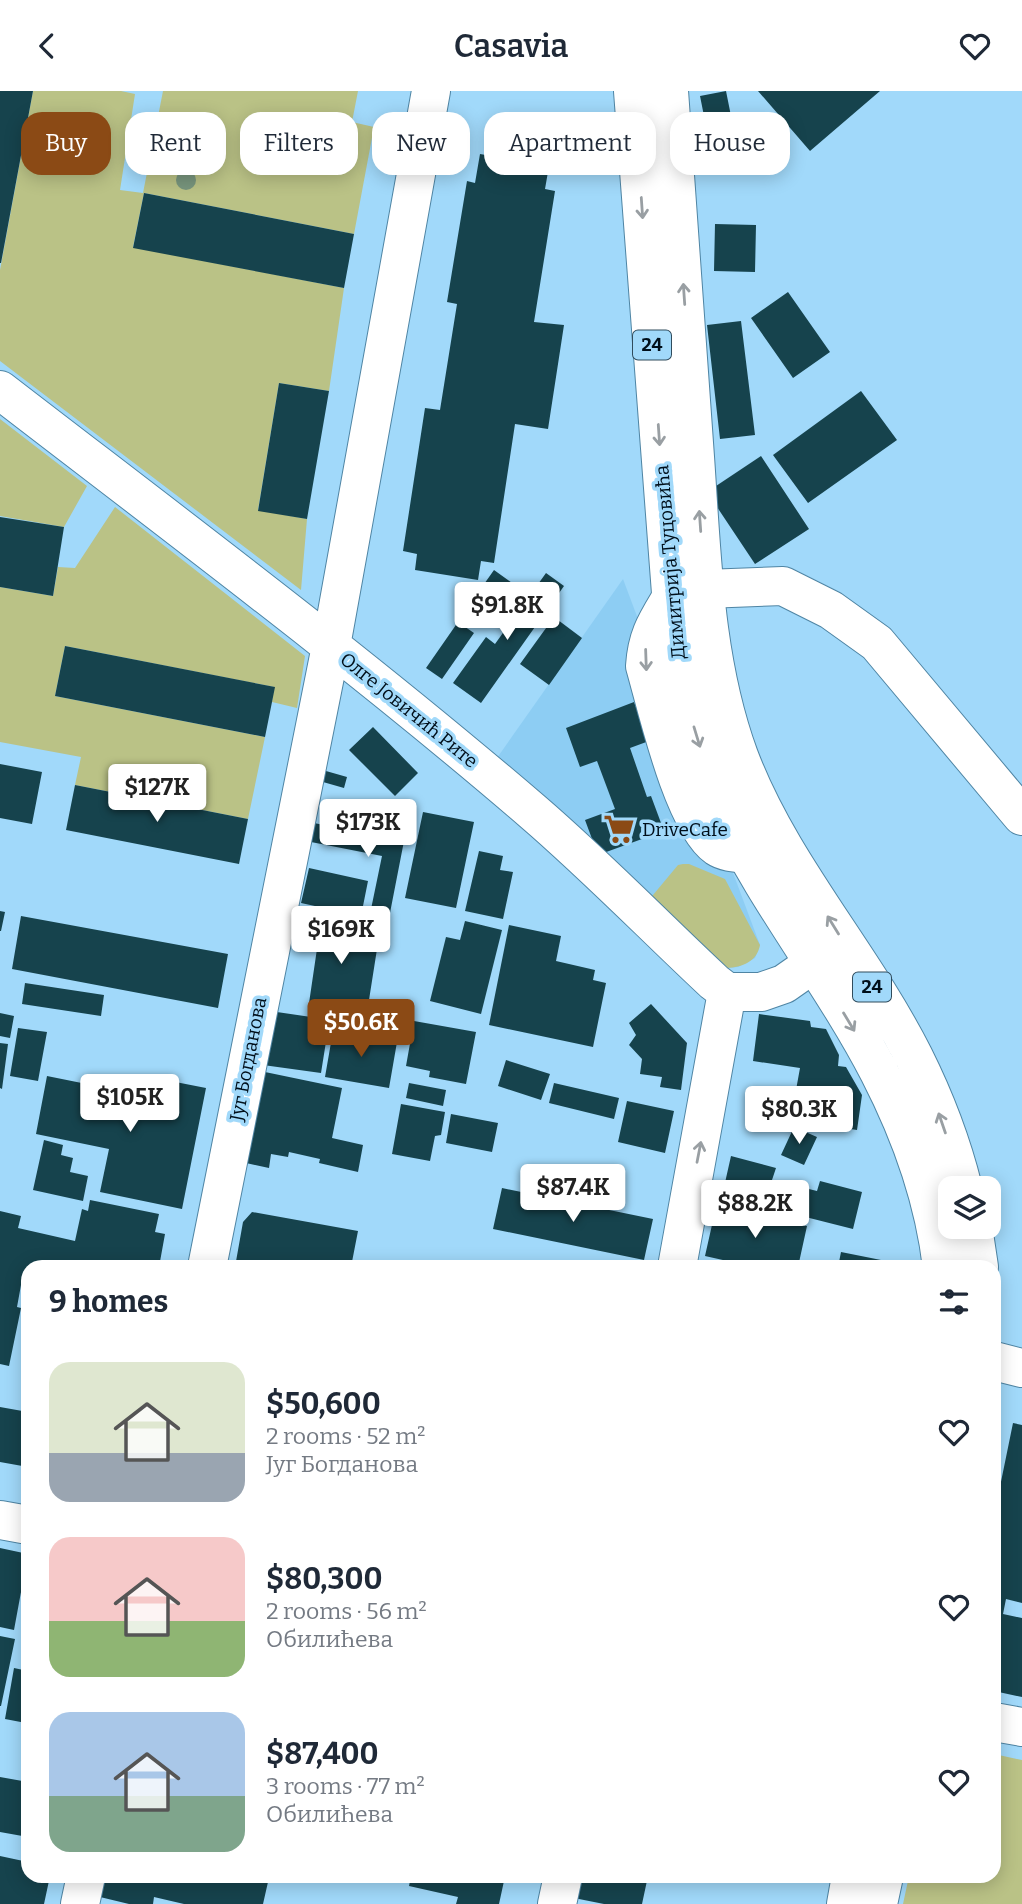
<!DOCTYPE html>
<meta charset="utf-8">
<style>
body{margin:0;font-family:Bitter,serif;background:#f6f6f7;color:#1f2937;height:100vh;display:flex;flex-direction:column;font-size:26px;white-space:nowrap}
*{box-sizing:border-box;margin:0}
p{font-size:23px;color:#747a83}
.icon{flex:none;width:38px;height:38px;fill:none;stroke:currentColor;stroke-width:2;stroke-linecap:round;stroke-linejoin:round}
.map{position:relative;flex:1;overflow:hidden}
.side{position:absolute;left:21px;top:1169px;width:980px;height:623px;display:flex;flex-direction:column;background:#fff;border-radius:21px;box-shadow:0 4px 18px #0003}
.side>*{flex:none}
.hud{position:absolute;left:21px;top:21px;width:980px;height:63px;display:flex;gap:14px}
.tools{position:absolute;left:938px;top:1085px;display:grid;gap:14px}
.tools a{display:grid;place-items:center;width:63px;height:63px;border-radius:14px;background:#fff;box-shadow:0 4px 18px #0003;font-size:35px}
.price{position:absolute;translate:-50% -60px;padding:0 16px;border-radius:7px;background:#fff;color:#222;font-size:23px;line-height:46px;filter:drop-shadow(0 2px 4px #0008)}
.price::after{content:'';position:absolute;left:50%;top:42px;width:21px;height:16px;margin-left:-10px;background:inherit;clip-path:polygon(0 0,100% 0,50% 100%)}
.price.current{background:#8b4a15;color:#fff}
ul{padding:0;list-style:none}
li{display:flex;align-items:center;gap:21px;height:175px;padding:0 28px}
li span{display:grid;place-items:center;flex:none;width:196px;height:140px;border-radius:21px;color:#555}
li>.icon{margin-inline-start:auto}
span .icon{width:84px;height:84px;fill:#fffc;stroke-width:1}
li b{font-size:30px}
h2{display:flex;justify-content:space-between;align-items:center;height:84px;padding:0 28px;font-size:30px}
.pill{padding:0 24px;border-radius:21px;background:#fff;box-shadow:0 4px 18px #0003;font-size:24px;line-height:63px}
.pill.current{background:#8b4a15;color:#fff}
header{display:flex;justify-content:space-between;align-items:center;height:91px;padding:0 28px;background:#fff;font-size:32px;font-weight:600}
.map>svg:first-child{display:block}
</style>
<header><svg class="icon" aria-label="back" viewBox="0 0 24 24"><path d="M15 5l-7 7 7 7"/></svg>Casavia<svg class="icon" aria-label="heart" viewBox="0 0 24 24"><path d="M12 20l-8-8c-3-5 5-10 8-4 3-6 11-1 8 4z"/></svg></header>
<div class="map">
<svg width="1022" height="1813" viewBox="0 0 1022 1813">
<rect width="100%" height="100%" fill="#a1d9fa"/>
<path fill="#8dcdf3" d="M623 488 760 854 755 867 738 876 727 877 497 667Z"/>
<path fill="#bac286" d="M33 0H121L135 3 120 99 143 102 163 0H358L352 31 374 36 354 143 144 102 133 156 344 197 329 300 279 292 258 419 307 428 301 499 0 270V179Z
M0 328 87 395 64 436 0 425Z
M115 416 305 565 297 617 272 611 274 596 65 555 55 605 265 646 248 728 75 694 81 666 0 651V496L53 505 58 476 75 477Z
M683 773H689L725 788 760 854C757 871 742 876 727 877L648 810 678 774Z
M994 1663 1022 1669V1813H903L909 1785H994Z"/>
<path fill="#16434d" d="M0 0H33L1 172H0Z
M726 0 732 30 706 35 700 5Z
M758 0H880L810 60Z
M480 63 549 75 545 98 555 100 534 231 564 234 548 338 515 333 494 472 481 470 478 489 415 479 417 463 403 460 425 317 440 319 457 213 447 211 467 90 475 92Z
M144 102 354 143 344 197 133 157Z
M715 133 756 134 755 181 714 180Z
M788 201 830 261 793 287 751 227Z
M741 230 755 344 720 348 707 234Z
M279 292 329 300 307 428 258 420Z
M861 300 897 349 808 412 773 364Z
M761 365 809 438 755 473 707 401Z
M0 426 64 436 53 505 0 496Z
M494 479 512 492 488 526 470 513Z
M546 482 564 495 481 612 453 592 486 546 495 553Z
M554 526 582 547 549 594 520 573Z
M458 531 474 542 442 588 426 577Z
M65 555 275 596 265 646 55 605Z
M634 611 649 650 630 657 647 706 651 705 664 740 598 764 585 729 615 718 597 670 580 676 566 637Z
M373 636 418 682 395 705 349 659Z
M0 673 42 681 32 733 0 727Z
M326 680 347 686 344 697 323 691Z
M75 694 248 728 239 773 66 739Z
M372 714 408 721 404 745 368 738Z
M423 721 474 731 456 817 405 807Z
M314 732 404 750 389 827 370 823 382 765 311 751Z
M479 760 503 765 500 779 513 781 503 828 465 820Z
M309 777 368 790 361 825 301 812Z
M0 820 5 821 1 840H0Z
M21 825 228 863 218 917 12 878Z
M298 826 380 839 366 928 308 919 318 851 295 848Z
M465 830 502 839 481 923 430 910 446 846 460 849Z
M509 834 561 845 556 870 595 879 593 889 606 892 593 956 489 934Z
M25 892 104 904 101 925 22 913Z
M651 913 687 952 681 999 660 996 662 986 640 983 642 968 629 954 636 944 629 932Z
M270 920 311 926 309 936 328 938 321 982 263 974Z
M0 922 14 925 10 947 0 945Z
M759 923 810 930 811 936 826 938 839 964 838 975 846 976 862 1004 857 1039 817 1033 821 1003 796 999 800 977 753 970Z
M414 930 476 941 466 993 429 986 430 980 406 975Z
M18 937 47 941 38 990 10 985Z
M333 940 397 951 389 997 325 986Z
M0 952 8 953 2 998 0 997Z
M506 969 550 983 541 1009 498 995Z
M265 981 342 997 332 1047 363 1054 358 1081 319 1072 320 1068 289 1061 288 1066 271 1063 269 1077 246 1072Z
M47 985 146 1005 150 986 206 997 182 1118 100 1101 109 1058 36 1043Z
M409 992 446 999 443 1015 406 1007Z
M554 992 619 1007 614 1028 549 1012Z
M627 1010 674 1020 665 1062 618 1051Z
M401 1013 445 1021 441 1044 435 1045 430 1070 392 1063Z
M451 1023 498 1032 492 1061 446 1052Z
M794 1036 817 1046 804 1074 781 1064Z
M44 1049 63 1054 61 1064 73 1067 70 1081 88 1085 83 1110 33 1099Z
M731 1065 776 1077 772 1089 817 1100 820 1090 862 1101 853 1138 722 1105Z
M502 1097 653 1128 644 1169 493 1138Z
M90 1109 159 1123 155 1141 165 1143 159 1176H28V1196L21 1194 17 1216 21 1217 9 1275 0 1273V1120L21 1125 18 1137 75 1150 82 1118 88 1120Z
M716 1116 807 1135 798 1176H754L705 1165Z
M252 1121 358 1140 351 1176H235L243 1131Z
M841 1161 911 1175V1176H838Z
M0 1316 28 1321V1376L0 1371Z
M1013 1332 1022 1334V1512L1006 1508 1003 1523 1022 1527V1606L994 1600V1425Z
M0 1457 28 1463 14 1539 0 1536Z
M0 1545 15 1548 1 1615H0Z
M14 1577 28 1580V1620L26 1632 5 1628Z
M0 1686 28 1691V1746L0 1741Z
M0 1765 28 1771V1785H50L44 1813H0Z
M105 1785H242L268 1791 263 1813H184L154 1806 153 1813H129L100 1806Z
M411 1785H479L504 1790 499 1813H456L458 1806 409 1795Z
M578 1785H648L642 1813H604L574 1807Z"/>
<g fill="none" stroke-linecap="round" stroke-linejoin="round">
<g stroke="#4f85a4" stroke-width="40">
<path id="minor" d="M0 299C179 437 361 573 532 720 595 774 653 834 714 891L727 901H761L784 893 814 872
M748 763C738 762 726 762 717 756 683 732 657 617 645 575 647 545 656 532 671 507L705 498 783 495 831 519 877 552 1022 725
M207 1176 331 555 431 0
M677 1176 727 901
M994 1270 1022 1277
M0 1429 28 1434
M994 1631 1022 1636
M80 1813 86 1785
M557 1813 563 1785"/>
</g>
<g stroke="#4f85a4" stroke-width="40">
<path id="major" d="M633 0 675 555C686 611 700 669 725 722 768 812 833 892 879 981 910 1041 934 1108 942 1176
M669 0C678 122 687 244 695 366 702 465 704 570 739 665 780 774 862 863 914 966 935 1008 952 1053 963 1097
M973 1136 979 1176
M846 1813 851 1785
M878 1813 884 1785"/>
</g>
<use href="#minor" stroke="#fff" stroke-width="38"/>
<use href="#major" stroke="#fff" stroke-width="38"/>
</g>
<circle fill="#78957d" cx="186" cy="89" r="10"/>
<defs><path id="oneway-shaft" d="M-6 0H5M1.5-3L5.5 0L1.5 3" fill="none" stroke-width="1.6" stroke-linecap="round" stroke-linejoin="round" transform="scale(1.75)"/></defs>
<g stroke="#999fa3">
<use href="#oneway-shaft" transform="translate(642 117) rotate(86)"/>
<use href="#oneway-shaft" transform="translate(684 203) rotate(-94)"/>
<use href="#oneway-shaft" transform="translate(659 344) rotate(86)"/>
<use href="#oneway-shaft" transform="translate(700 430) rotate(-94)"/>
<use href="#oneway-shaft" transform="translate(646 569) rotate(88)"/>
<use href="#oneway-shaft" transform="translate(697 646) rotate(73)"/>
<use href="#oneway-shaft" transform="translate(833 834) rotate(-122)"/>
<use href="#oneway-shaft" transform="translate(849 931) rotate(59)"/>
<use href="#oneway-shaft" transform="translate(942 1032) rotate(-109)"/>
<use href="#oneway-shaft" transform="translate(699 1061) rotate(-79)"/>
</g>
<defs>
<g id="supermarket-bare" transform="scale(2.415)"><path d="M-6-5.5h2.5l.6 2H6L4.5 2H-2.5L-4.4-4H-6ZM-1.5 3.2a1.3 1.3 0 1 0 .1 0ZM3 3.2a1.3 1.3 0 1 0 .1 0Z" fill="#8b4a15" stroke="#a1d9fa" stroke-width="2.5" paint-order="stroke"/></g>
</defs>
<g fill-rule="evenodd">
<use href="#supermarket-bare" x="619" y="738"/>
</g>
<g text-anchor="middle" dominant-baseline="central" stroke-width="7" stroke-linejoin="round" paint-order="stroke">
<g fill="#a1d9fa" stroke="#304c5d" stroke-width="2">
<rect x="633" y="239.5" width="38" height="29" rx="5"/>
<rect x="853" y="881.5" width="38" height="29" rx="5"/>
</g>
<g font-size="18" font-weight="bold" fill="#000f1a">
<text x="652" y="254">24</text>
<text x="872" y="896">24</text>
</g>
<g font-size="19" fill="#000f1a" stroke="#a1d9fa">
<text transform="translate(670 471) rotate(-95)">Димитрија Туцовића</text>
<text transform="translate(409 619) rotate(39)">Олге Јовичић Рите</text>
<text transform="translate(248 968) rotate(-79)">Југ Богданова</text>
</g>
<g font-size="19" fill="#000f1a" stroke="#a1d9fa" text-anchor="start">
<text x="642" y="738">DriveCafe</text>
</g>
</g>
</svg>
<div class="tools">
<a><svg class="icon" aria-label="layers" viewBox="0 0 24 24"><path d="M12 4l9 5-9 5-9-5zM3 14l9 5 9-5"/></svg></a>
</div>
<b class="price" style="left:507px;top:551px">$91.8K</b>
<b class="price" style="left:157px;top:733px">$127K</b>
<b class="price" style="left:368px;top:768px">$173K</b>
<b class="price" style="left:341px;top:875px">$169K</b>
<b class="price current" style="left:361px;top:968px">$50.6K</b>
<b class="price" style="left:130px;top:1043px">$105K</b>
<b class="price" style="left:799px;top:1055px">$80.3K</b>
<b class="price" style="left:573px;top:1133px">$87.4K</b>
<b class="price" style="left:755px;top:1149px">$88.2K</b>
<div class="hud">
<a class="pill current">Buy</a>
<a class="pill">Rent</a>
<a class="pill">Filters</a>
<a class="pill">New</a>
<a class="pill">Apartment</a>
<a class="pill">House</a>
</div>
<section class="side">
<h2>9 homes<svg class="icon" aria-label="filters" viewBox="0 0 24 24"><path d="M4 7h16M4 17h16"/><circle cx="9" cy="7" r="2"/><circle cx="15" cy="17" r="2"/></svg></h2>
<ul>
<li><span style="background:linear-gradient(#dfe7d0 65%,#9aa5b1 0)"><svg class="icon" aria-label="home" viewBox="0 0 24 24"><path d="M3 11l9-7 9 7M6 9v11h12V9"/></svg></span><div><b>$50,600</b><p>2 rooms · 52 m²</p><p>Југ Богданова</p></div><svg class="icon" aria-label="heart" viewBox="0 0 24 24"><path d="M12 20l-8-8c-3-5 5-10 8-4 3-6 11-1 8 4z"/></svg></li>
<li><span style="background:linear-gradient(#f6c9c9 60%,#8fb573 0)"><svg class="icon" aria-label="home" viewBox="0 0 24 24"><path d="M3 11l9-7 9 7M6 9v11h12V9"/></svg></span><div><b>$80,300</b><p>2 rooms · 56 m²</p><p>Обилићева</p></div><svg class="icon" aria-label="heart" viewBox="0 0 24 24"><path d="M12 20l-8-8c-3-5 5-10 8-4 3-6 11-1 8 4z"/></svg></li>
<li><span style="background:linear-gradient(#a9c7e8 60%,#7fa58c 0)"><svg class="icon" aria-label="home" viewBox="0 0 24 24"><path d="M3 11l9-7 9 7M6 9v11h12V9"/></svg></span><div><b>$87,400</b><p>3 rooms · 77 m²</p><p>Обилићева</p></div><svg class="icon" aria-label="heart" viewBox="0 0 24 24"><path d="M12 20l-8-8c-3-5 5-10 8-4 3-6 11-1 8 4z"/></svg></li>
</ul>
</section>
</div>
